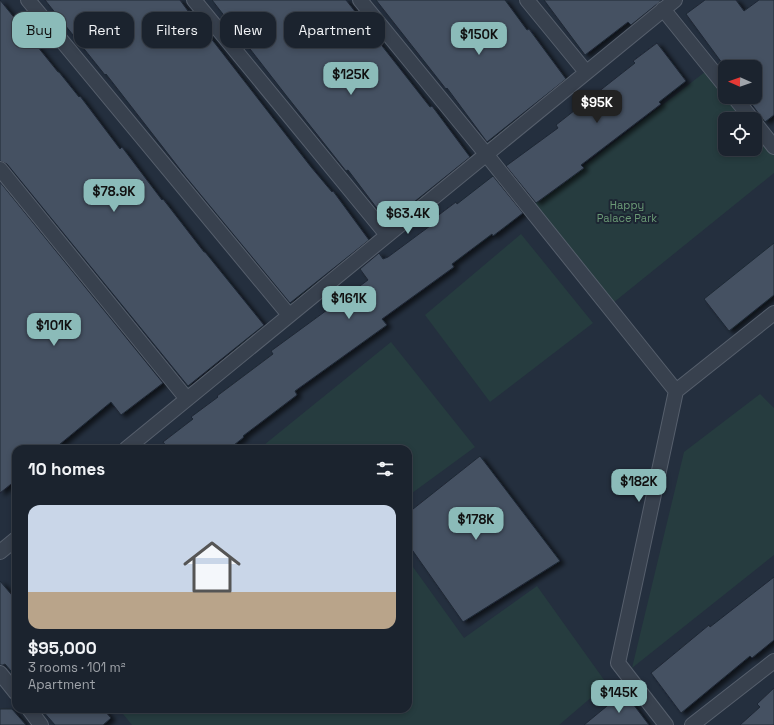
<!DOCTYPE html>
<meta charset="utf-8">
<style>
body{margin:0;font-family:"Space Grotesk",sans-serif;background:#242b36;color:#f1f3f6;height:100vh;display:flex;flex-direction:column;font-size:15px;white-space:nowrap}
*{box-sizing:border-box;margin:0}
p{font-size:13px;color:#a0a4aa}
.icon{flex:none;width:22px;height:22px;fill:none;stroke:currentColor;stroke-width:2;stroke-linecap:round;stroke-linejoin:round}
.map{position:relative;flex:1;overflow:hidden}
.panel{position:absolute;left:12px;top:445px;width:400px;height:268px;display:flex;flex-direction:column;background:#1b232e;border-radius:12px;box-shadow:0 2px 6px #0003,0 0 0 1px #39404a}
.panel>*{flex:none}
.banner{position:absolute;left:12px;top:12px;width:400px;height:36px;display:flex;gap:8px}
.needle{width:26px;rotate:272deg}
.tools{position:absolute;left:718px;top:60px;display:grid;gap:8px}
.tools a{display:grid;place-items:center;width:44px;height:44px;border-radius:8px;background:#1b232e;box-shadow:0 2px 6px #0003,0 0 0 1px #39404a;font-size:20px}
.price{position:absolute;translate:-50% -34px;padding:0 9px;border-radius:8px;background:#8bbbb9;color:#111;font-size:13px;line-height:26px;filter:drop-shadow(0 1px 2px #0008)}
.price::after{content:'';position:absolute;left:50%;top:24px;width:12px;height:9px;margin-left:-6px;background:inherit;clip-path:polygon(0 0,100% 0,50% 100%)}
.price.selected{background:#222;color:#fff}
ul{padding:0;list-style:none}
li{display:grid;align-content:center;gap:8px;height:212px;padding:0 16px}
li+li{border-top:1px solid #39404a}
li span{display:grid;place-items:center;height:124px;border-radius:12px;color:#555}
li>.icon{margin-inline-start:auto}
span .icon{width:72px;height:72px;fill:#fffc;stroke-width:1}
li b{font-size:17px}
h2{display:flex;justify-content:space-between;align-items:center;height:48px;padding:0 16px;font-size:17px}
.tag{padding:0 14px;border-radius:12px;background:#1b232e;box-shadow:0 2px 6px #0003,0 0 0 1px #39404a;font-size:14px;line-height:36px}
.tag.selected{background:#8bbbb9;color:#111}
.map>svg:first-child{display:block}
</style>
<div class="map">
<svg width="774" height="725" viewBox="0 0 774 725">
<defs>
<filter id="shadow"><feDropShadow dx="4.5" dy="2.5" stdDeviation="2" flood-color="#0009"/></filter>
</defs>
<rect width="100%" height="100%" fill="#242f3e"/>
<path fill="#263c3f" d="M710 68 725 86V97H734L752 119H725V149H755V123L774 147V173L608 307 532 206Z
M521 234 593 323 490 402 425 315Z
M391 342 475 447 408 496V449H259Z
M760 394 774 408V555L632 668 684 452Z
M408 560 464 638 537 586 607 684 559 725H132L119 709H408Z"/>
<path fill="#455162" stroke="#1f2835" filter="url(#shadow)" d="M0 0 58 72H59L79 97 80 96 120 149 122 147 162 200 163 199 204 252H205L264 325 188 386 7 164 0 161Z
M45 0H180L188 11 189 10 311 167 332 192 333 191 369 240 290 303 186 177 106 74 105 75Z
M212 0H346L430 107 432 106 470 157 388 223 348 170 346 171 285 94Z
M376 0H505L527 30 529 29 566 79 487 142 447 88 446 89Z
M544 0H662L631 25 628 22 585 55Z
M705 0H736L744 11 759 0H774V115L765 122 747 98 755 97V67H725L686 14Z
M657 43 686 81 659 102 661 104 581 165 584 168 536 203 506 166 558 128 556 125 635 63 633 61Z
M493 176 523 213 493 236 492 234 452 264 454 267 382 319 387 325 295 391 297 395 243 436 244 437 229 449H169L163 442 193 419 191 417 218 397 217 396 273 354 271 351 368 280 360 269 379 253 383 259 388 257 434 223 432 220 456 202 457 204Z
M0 182 163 383 121 415 111 402 54 449H16V480L0 493Z
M774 243V295L729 331 704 299Z
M480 456 560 561 463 622 408 544V513Z
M774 577V640L752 658 750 656 681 713 651 673 709 625 710 627Z
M0 581 16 600V677L5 664 3 665H0Z
M774 688V725H740L760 707 757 704Z
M624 692 649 725H584Z
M0 709H12L26 725H0Z
M41 709H103L111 718 103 725H55Z"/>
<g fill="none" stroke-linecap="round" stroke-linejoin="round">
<g stroke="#565f6c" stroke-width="16">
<path id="minor" d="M28 0 289 315
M194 0 387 235
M360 0 486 154 676 391
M527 0 586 72
M663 9 725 86
M734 97 752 119
M755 123 774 147
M0 169 187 399
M126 449 675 0
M0 552 16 539
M0 673 16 693
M29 709 41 725
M666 725 618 663 676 391 774 313
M692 725 774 661"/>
</g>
<use href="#minor" stroke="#38414e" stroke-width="14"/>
</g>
<g text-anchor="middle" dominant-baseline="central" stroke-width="4" stroke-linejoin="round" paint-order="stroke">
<g font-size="11" fill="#6b9a76" stroke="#1d2633">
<text x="627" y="205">Happy<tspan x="627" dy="13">Palace Park</tspan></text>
</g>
</g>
</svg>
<div class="tools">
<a><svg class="needle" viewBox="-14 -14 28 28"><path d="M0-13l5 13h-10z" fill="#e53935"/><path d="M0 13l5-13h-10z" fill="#a0a4aa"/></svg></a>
<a><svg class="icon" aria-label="locate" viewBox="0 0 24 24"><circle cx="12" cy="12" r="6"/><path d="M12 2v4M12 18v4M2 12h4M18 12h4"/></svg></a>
</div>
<b class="price" style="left:479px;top:56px">$150K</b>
<b class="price" style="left:351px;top:96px">$125K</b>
<b class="price selected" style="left:597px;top:124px">$95K</b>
<b class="price" style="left:114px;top:213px">$78.9K</b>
<b class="price" style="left:408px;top:235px">$63.4K</b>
<b class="price" style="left:349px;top:320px">$161K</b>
<b class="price" style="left:54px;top:347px">$101K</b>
<b class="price" style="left:639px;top:503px">$182K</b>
<b class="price" style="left:476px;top:541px">$178K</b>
<b class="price" style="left:619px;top:714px">$145K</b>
<div class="banner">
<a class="tag selected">Buy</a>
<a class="tag">Rent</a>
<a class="tag">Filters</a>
<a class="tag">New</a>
<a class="tag">Apartment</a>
</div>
<section class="panel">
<h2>10 homes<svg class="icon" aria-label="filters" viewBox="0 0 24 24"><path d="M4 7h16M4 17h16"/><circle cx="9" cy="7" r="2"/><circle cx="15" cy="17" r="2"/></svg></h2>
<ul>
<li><span style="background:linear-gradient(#c9d6e8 70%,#b9a48a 0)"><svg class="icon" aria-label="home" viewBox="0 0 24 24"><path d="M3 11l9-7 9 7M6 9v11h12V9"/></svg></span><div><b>$95,000</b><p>3 rooms · 101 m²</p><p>Apartment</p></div></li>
</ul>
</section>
</div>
